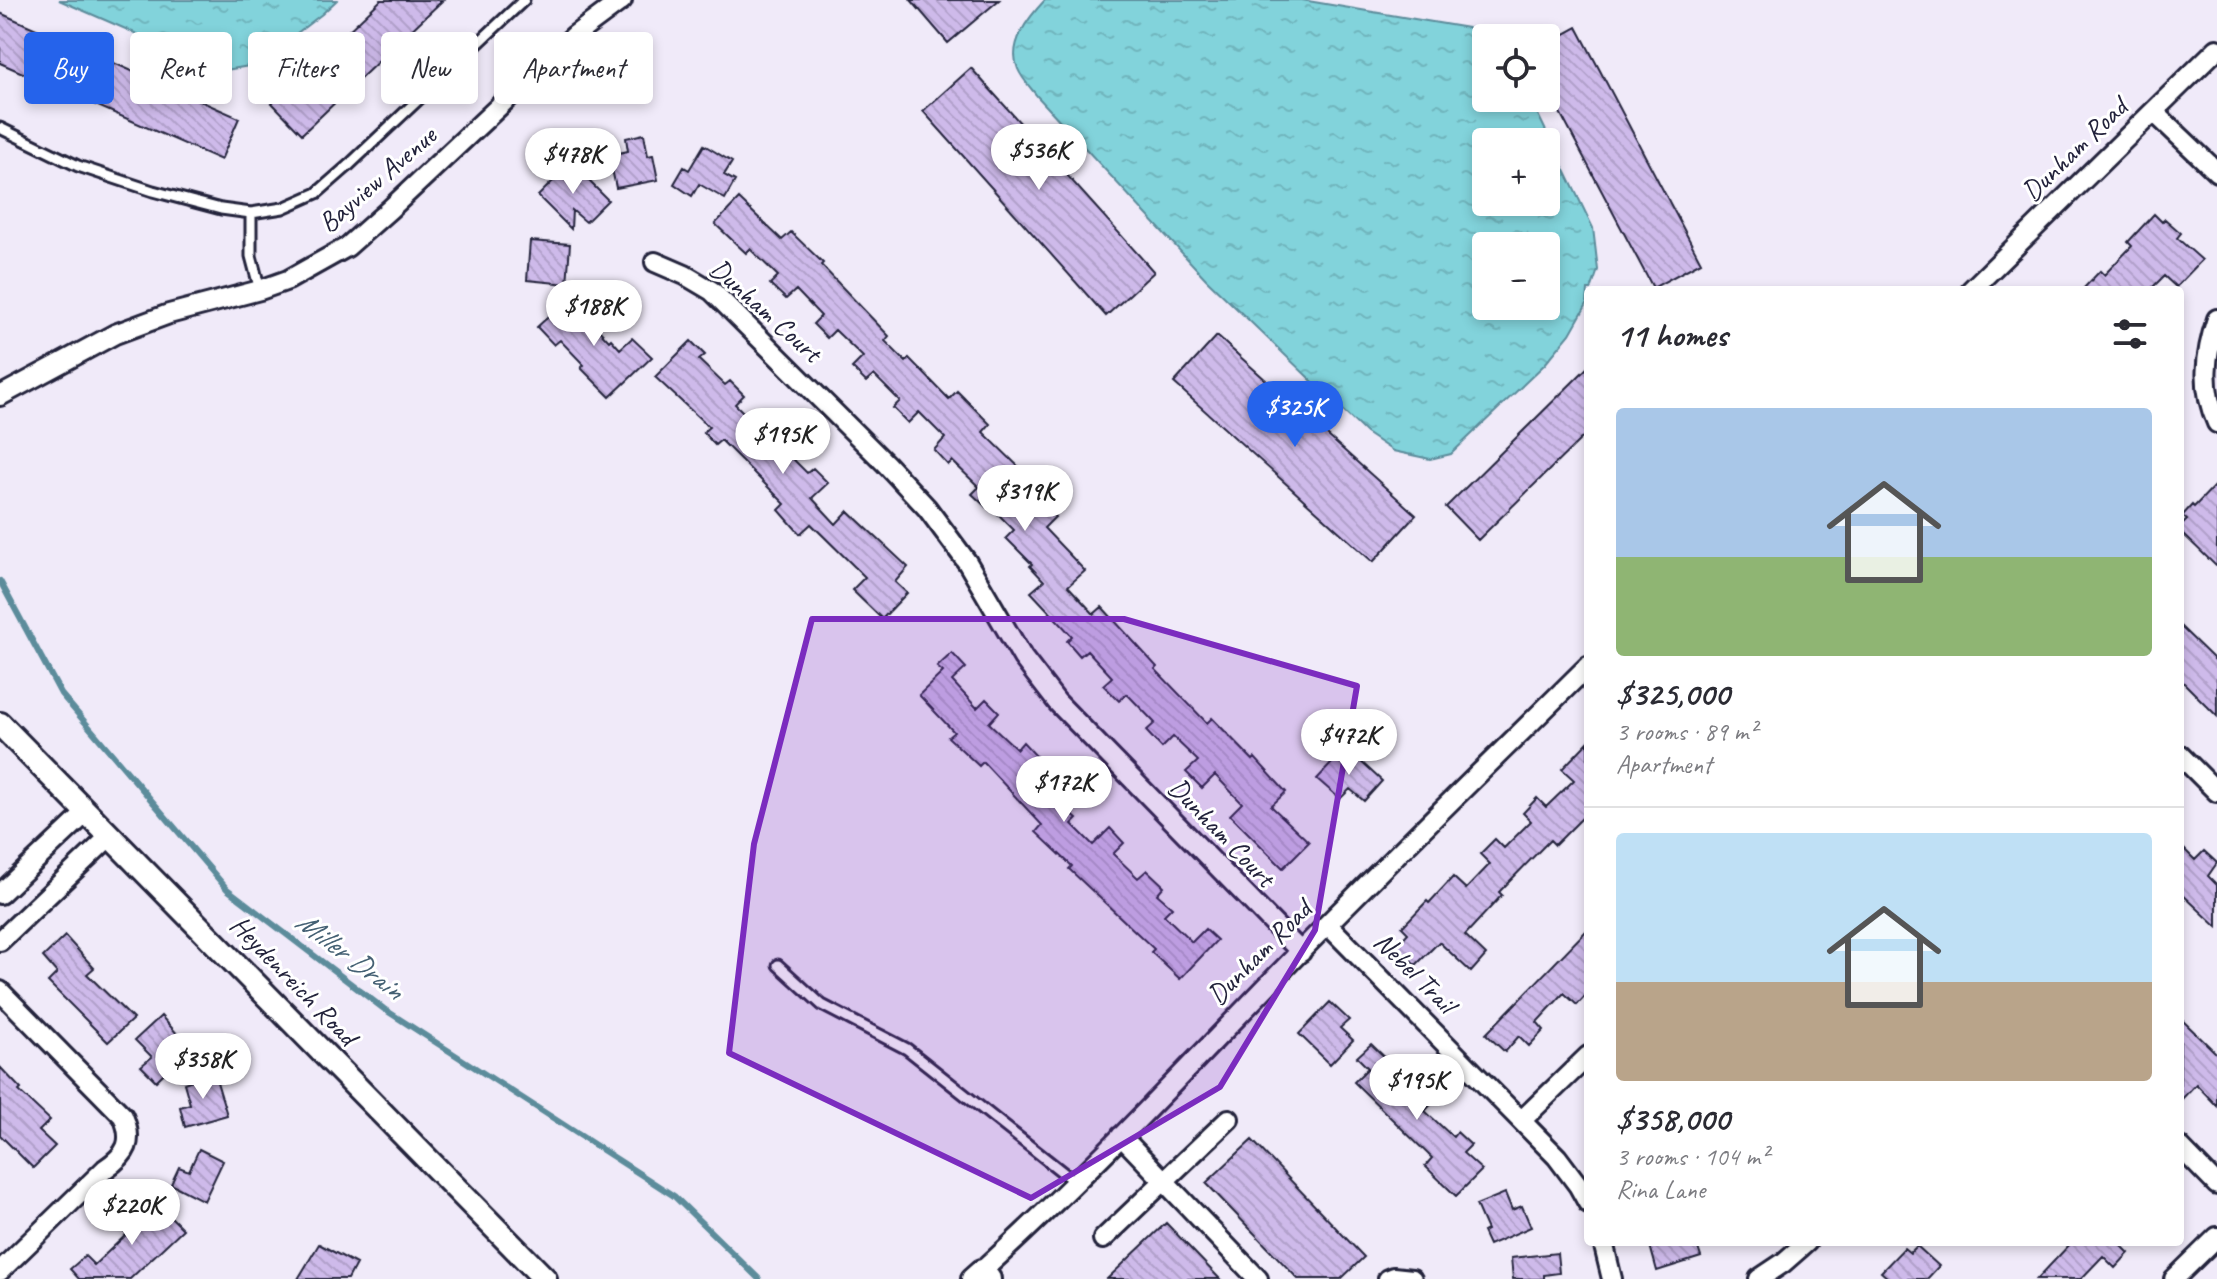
<!DOCTYPE html>
<meta charset="utf-8">
<style>
body{margin:0;font-family:Caveat,sans-serif;background:#f7f7f7;color:#2b2b33;height:100vh;display:flex;flex-direction:column;font-size:30px;white-space:nowrap}
*{box-sizing:border-box;margin:0}
p{font-size:26px;color:#7c7c81}
.icon{flex:none;width:44px;height:44px;fill:none;stroke:currentColor;stroke-width:2;stroke-linecap:round;stroke-linejoin:round}
.map{position:relative;flex:1;overflow:hidden}
.details{position:absolute;left:1584px;top:286px;width:600px;height:960px;display:flex;flex-direction:column;background:#fff;border-radius:8px;box-shadow:0 4px 12px #0003}
.details>*{flex:none}
.hud{position:absolute;left:24px;top:32px;width:760px;height:72px;display:flex;gap:16px}
.buttons{position:absolute;left:1472px;top:24px;display:grid;gap:16px}
.buttons a{display:grid;place-items:center;width:88px;height:88px;border-radius:8px;background:#fff;box-shadow:0 4px 12px #0003;font-size:40px}
.price{position:absolute;translate:-50% -68px;padding:0 18px;border-radius:28px;background:#fff;color:#222;font-size:26px;line-height:52px;filter:drop-shadow(0 2px 4px #0008)}
.price::after{content:'';position:absolute;left:50%;top:48px;width:24px;height:18px;margin-left:-12px;background:inherit;clip-path:polygon(0 0,100% 0,50% 100%)}
.price.selected{background:#2563eb;color:#fff}
ul{padding:0;list-style:none}
li{display:grid;align-content:center;gap:16px;height:424px;padding:0 32px}
li+li{border-top:2px solid #e1e1e2}
li span{display:grid;place-items:center;height:248px;border-radius:8px;color:#555}
li>.icon{margin-inline-start:auto}
span .icon{width:144px;height:144px;fill:#fffc;stroke-width:1}
li b{font-size:34px}
h2{display:flex;justify-content:space-between;align-items:center;height:96px;padding:0 32px;font-size:34px}
.chip{padding:0 28px;border-radius:8px;background:#fff;box-shadow:0 4px 12px #0003;font-size:28px;line-height:72px}
.chip.selected{background:#2563eb;color:#fff}
.map>svg:first-child{display:block}
</style>
<div class="map">
<svg width="2217" height="1279" viewBox="0 0 2217 1279">
<defs>
<pattern id="water-ripples" width="26" height="14" patternUnits="userSpaceOnUse" patternTransform="scale(2)"><rect width="26" height="14" fill="#82d3db"/><path d="M2 4q2-2 4 0t4 0M15 11q2-2 4 0t4 0" fill="none" stroke="#70b5bd"/></pattern>
<pattern id="building-back-hatch" width="6" height="6" patternUnits="userSpaceOnUse" patternTransform="scale(2)"><rect width="6" height="6" fill="#cebaea"/><path d="M-1 5l2 2M0 0l6 6M5-1l2 2" fill="none" stroke="#b1a0ca"/></pattern>
</defs>
<rect width="100%" height="100%" fill="#f0eaf9"/>
<filter id="ink" filterUnits="userSpaceOnUse"><feTurbulence type="fractalNoise" baseFrequency=".0125" numOctaves="2"/><feDisplacementMap in="SourceGraphic" scale="16" xChannelSelector="R" yChannelSelector="G"/><feConvolveMatrix kernelMatrix="1 2 1 2 8 2 1 2 1" color-interpolation-filters="sRGB"/></filter>
<g filter="url(#ink)">
<path fill="url(#water-ripples)" stroke="#5c8c9b" stroke-width="2" fill-rule="evenodd" d="M59 0H337L322 14 255 65 226 70 190 57Z
M1045 0H1302L1468 28 1486 38V98H1530L1593 228 1598 270 1591 290H1588L1587 304 1570 334 1545 364 1451 454 1430 459 1393 451 1366 433 1206 279 1037 96C1031 88 1022 79 1018 69 1007 44 1029 17 1045 0ZM1486 142H1546V202H1486ZM1546 246V306H1486V246Z"/>
<g fill="none" stroke-linecap="round" stroke-linejoin="round">
<path stroke="#5c8c9b" stroke-width="6" d="M0 581 61 694 227 889 384 1009 674 1196 759 1279"/>
</g>
<path fill="url(#building-back-hatch)" stroke="#22223b" stroke-width="2" d="M381 0H443L302 134 272 103Z
M911 0H999L948 43Z
M0 13 239 118 221 160 0 63Z
M1577 27 1701 262 1653 288 1546 86V44Z
M971 68 1154 272 1106 316 923 111Z
M644 134 648 156 653 155 658 180 616 188 609 155 628 151 626 138Z
M704 145 732 162 724 175 735 181 725 199 699 184 692 196 674 184 684 167 689 170Z
M571 163 608 200 586 222 572 210 571 229 538 196Z
M739 199 782 240 791 232 823 263 821 265 889 336 885 341 906 362 909 358 949 399 957 391 990 424 983 432 1023 471 1016 478 1055 517 1044 528 1085 571 1068 586 1094 614 1102 607 1157 667 1155 669 1207 723 1212 718 1253 760 1255 758 1286 792 1271 806 1309 842 1283 868 1230 815 1242 803 1215 775 1202 788 1186 772 1198 761 1173 737 1162 748 1146 731 1155 723 1127 694 1119 701 1103 685 1112 677 1087 650 1080 656 1067 641 1072 636 1031 592 1044 581 1030 566 1032 564 1006 538 1014 530 989 505 986 507 972 494 979 487 952 461 948 465 934 450 945 438 919 412 908 423 893 408 900 401 874 375 866 382 852 368 863 357 835 330 827 338 813 324 821 316 796 290 786 299 770 284 778 276 750 249 746 253 715 224Z
M2154 214 2162 222 2165 219 2181 233 2177 238 2202 260 2176 287 2164 276 2150 290H2082L2100 271 2104 275 2132 246 2128 242Z
M530 241 570 244 567 284 527 280Z
M569 298 609 341 611 339 620 349 632 338 652 357 610 397 581 368 584 365 560 340 554 345 537 327Z
M1217 336 1416 515 1373 562 1174 383Z
M691 341 705 355 699 360 725 385 730 381 744 395 735 404 762 431 771 422 784 436 777 443 807 473 813 468 828 483 812 498 836 524 848 511 908 567 895 582 907 593 882 619 852 590 865 577 811 524 800 534 779 510 785 504 721 440 715 445 703 432 709 427 655 377Z
M1588 367V432L1478 540 1446 507Z
M2217 483V567L2180 531V527L2187 520 2182 516 2192 505 2194 507Z
M2180 626 2217 662V716L2180 679Z
M952 653 966 668 952 681 977 708 986 699 999 712 989 723 1017 749 1023 742 1037 757 1029 764 1058 795 1065 787 1081 802 1070 813 1077 819 1072 824 1093 845 1110 828 1124 843 1113 854 1138 878 1147 870 1164 886 1157 894 1172 907 1164 915 1192 942 1205 929 1217 940 1180 979 1151 952 1154 949 1069 869 1072 866 1036 832 1042 825 983 762 979 766 948 737 954 732 919 695 943 672 937 667Z
M1588 742V812L1555 845 1550 840 1499 892 1502 895 1465 935 1486 955 1471 972 1439 942 1416 965 1396 946 1408 933 1402 927 1427 901 1429 903 1453 877 1466 889 1490 864 1480 854 1495 839 1504 848 1531 821 1523 813 1537 798 1546 807 1574 780 1562 769Z
M1346 748 1382 781 1364 801 1350 789 1340 799 1317 779Z
M2180 845 2195 860 2204 851 2217 863 2208 876 2217 885V927L2180 892Z
M1588 929V993L1577 1005 1564 993 1537 1022 1544 1030 1529 1046 1519 1036 1505 1052 1486 1034Z
M65 936 94 968 87 974 133 1019 108 1042 48 982 57 973 43 957Z
M1330 1002 1349 1020 1340 1028 1353 1040 1330 1064 1299 1034Z
M161 1016 190 1048 156 1081 141 1066 152 1057 135 1040Z
M2180 1018 2217 1054V1106L2196 1084 2180 1101Z
M1371 1044 1395 1067 1390 1072 1411 1093 1417 1087 1433 1102 1425 1111 1453 1137 1457 1132 1471 1145 1463 1153 1482 1170 1456 1196 1425 1166 1432 1158 1354 1082 1368 1068 1357 1057Z
M0 1067 21 1089 19 1091 50 1120 39 1131 55 1146 33 1168 0 1135Z
M214 1072 227 1115 185 1127 180 1107 190 1104 184 1083Z
M1252 1140 1364 1257 1341 1279H1298L1206 1183Z
M199 1149 223 1161 204 1201 171 1184 179 1167 189 1171Z
M1505 1193 1512 1210 1522 1206 1531 1227 1489 1245 1483 1232 1487 1230 1476 1205Z
M159 1205 183 1229 130 1279H79L70 1269 85 1256 94 1265 127 1234 118 1224 132 1211 142 1221Z
M1166 1223 1220 1279H1107Z
M1649 1242H1696L1701 1257 1657 1271Z
M2072 1242H2118L2129 1253 2115 1268 2103 1256 2081 1279H2037Z
M319 1244 356 1264 348 1279H298Z
M1917 1246 1939 1266 1927 1279H1889L1881 1272 1904 1248 1910 1253Z
M1557 1253 1559 1273 1544 1275V1279H1513L1511 1258Z"/>
<g fill="none" stroke-linecap="round" stroke-linejoin="round">
<g stroke="#22223b" stroke-width="15">
<path id="service" d="M0 128 78 166 153 191 221 209 251 213 283 208 317 193 349 165 524 0
M251 213V256L260 290
M778 965 822 1005 907 1049 1075 1182"/>
</g>
<g stroke="#22223b" stroke-width="24">
<path id="minor" d="M2154 112 2217 172
M655 262 685 275 712 291 886 464 927 508 967 562 1023 658 1057 702 1301 952
M1971 290 2217 49
M2217 319C2205 354 2201 388 2217 423
M0 396 115 334 169 314 260 290 288 280 347 247 390 209 575 35 622 0
M2180 755 2217 792
M0 894 87 812
M1328 925 1557 1157 1578 1185 1588 1203
M0 941 110 836
M0 991 123 1116C134 1142 127 1154 105 1169L0 1271
M1522 1120 1588 1056
M1121 1136 1258 1279
M2180 1147 2217 1185
M1103 1239 1229 1119
M1603 1242 1612 1279
M982 1271C1091 1172 1192 1063 1295 957 1391 859 1490 763 1588 666
M1388 1279 1393 1277 1412 1279
M1759 1279 1783 1263 1807 1242
M2174 1279 2217 1237"/>
</g>
<g stroke="#22223b" stroke-width="28">
<path id="tertiary" d="M0 724 545 1279
M973 1279 982 1271 989 1279"/>
</g>
<use href="#service" stroke="#fff" stroke-width="9"/>
<use href="#minor" stroke="#fff" stroke-width="18"/>
<use href="#tertiary" stroke="#fff" stroke-width="22"/>
</g>
</g>
<path fill="#7b2cbf" fill-opacity="0.2" stroke="#7b2cbf" stroke-width="6" stroke-linejoin="round" d="M812 619H1124L1357 686 1315 930 1220 1087 1031 1198 729 1053 754 844Z"/>
<g text-anchor="middle" dominant-baseline="central" stroke-width="6" stroke-linejoin="round" paint-order="stroke">
<g font-size="28" fill="#22223b" stroke="#fff">
<text transform="translate(2074 149) rotate(-44)">Dunham Road</text>
<text transform="translate(377 179) rotate(-41)">Bayview Avenue</text>
<text transform="translate(766 310) rotate(42)">Dunham Court</text>
<text transform="translate(1222 832) rotate(46)">Dunham Court</text>
<text transform="translate(1259 952) rotate(-45)">Dunham Road</text>
<text transform="translate(1415 972) rotate(45)">Nebel Trail</text>
<text transform="translate(294 980) rotate(46)">Heydenreich Road</text>
</g>
<g font-size="30" font-style="italic" fill="#446073" stroke="#fff">
<text transform="translate(350 955) rotate(37)">Miller Drain</text>
</g>
</g>
</svg>
<div class="buttons">
<a><svg class="icon" aria-label="locate" viewBox="0 0 24 24"><circle cx="12" cy="12" r="6"/><path d="M12 2v4M12 18v4M2 12h4M18 12h4"/></svg></a>
<a>+</a>
<a>−</a>
</div>
<b class="price" style="left:1039px;top:192px">$536K</b>
<b class="price" style="left:573px;top:196px">$478K</b>
<b class="price" style="left:594px;top:348px">$188K</b>
<b class="price selected" style="left:1295px;top:449px">$325K</b>
<b class="price" style="left:783px;top:476px">$195K</b>
<b class="price" style="left:1025px;top:533px">$319K</b>
<b class="price" style="left:1349px;top:777px">$472K</b>
<b class="price" style="left:1064px;top:824px">$172K</b>
<b class="price" style="left:203px;top:1101px">$358K</b>
<b class="price" style="left:1417px;top:1122px">$195K</b>
<b class="price" style="left:132px;top:1247px">$220K</b>
<div class="hud">
<a class="chip selected">Buy</a>
<a class="chip">Rent</a>
<a class="chip">Filters</a>
<a class="chip">New</a>
<a class="chip">Apartment</a>
</div>
<section class="details">
<h2>11 homes<svg class="icon" aria-label="filters" viewBox="0 0 24 24"><path d="M4 7h16M4 17h16"/><circle cx="9" cy="7" r="2"/><circle cx="15" cy="17" r="2"/></svg></h2>
<ul>
<li><span style="background:linear-gradient(#a9c7e8 60%,#8fb573 0)"><svg class="icon" aria-label="home" viewBox="0 0 24 24"><path d="M3 11l9-7 9 7M6 9v11h12V9"/></svg></span><div><b>$325,000</b><p>3 rooms · 89 m²</p><p>Apartment</p></div></li>
<li><span style="background:linear-gradient(#bfe0f5 60%,#b9a48a 0)"><svg class="icon" aria-label="home" viewBox="0 0 24 24"><path d="M3 11l9-7 9 7M6 9v11h12V9"/></svg></span><div><b>$358,000</b><p>3 rooms · 104 m²</p><p>Rina Lane</p></div></li>
</ul>
</section>
</div>
